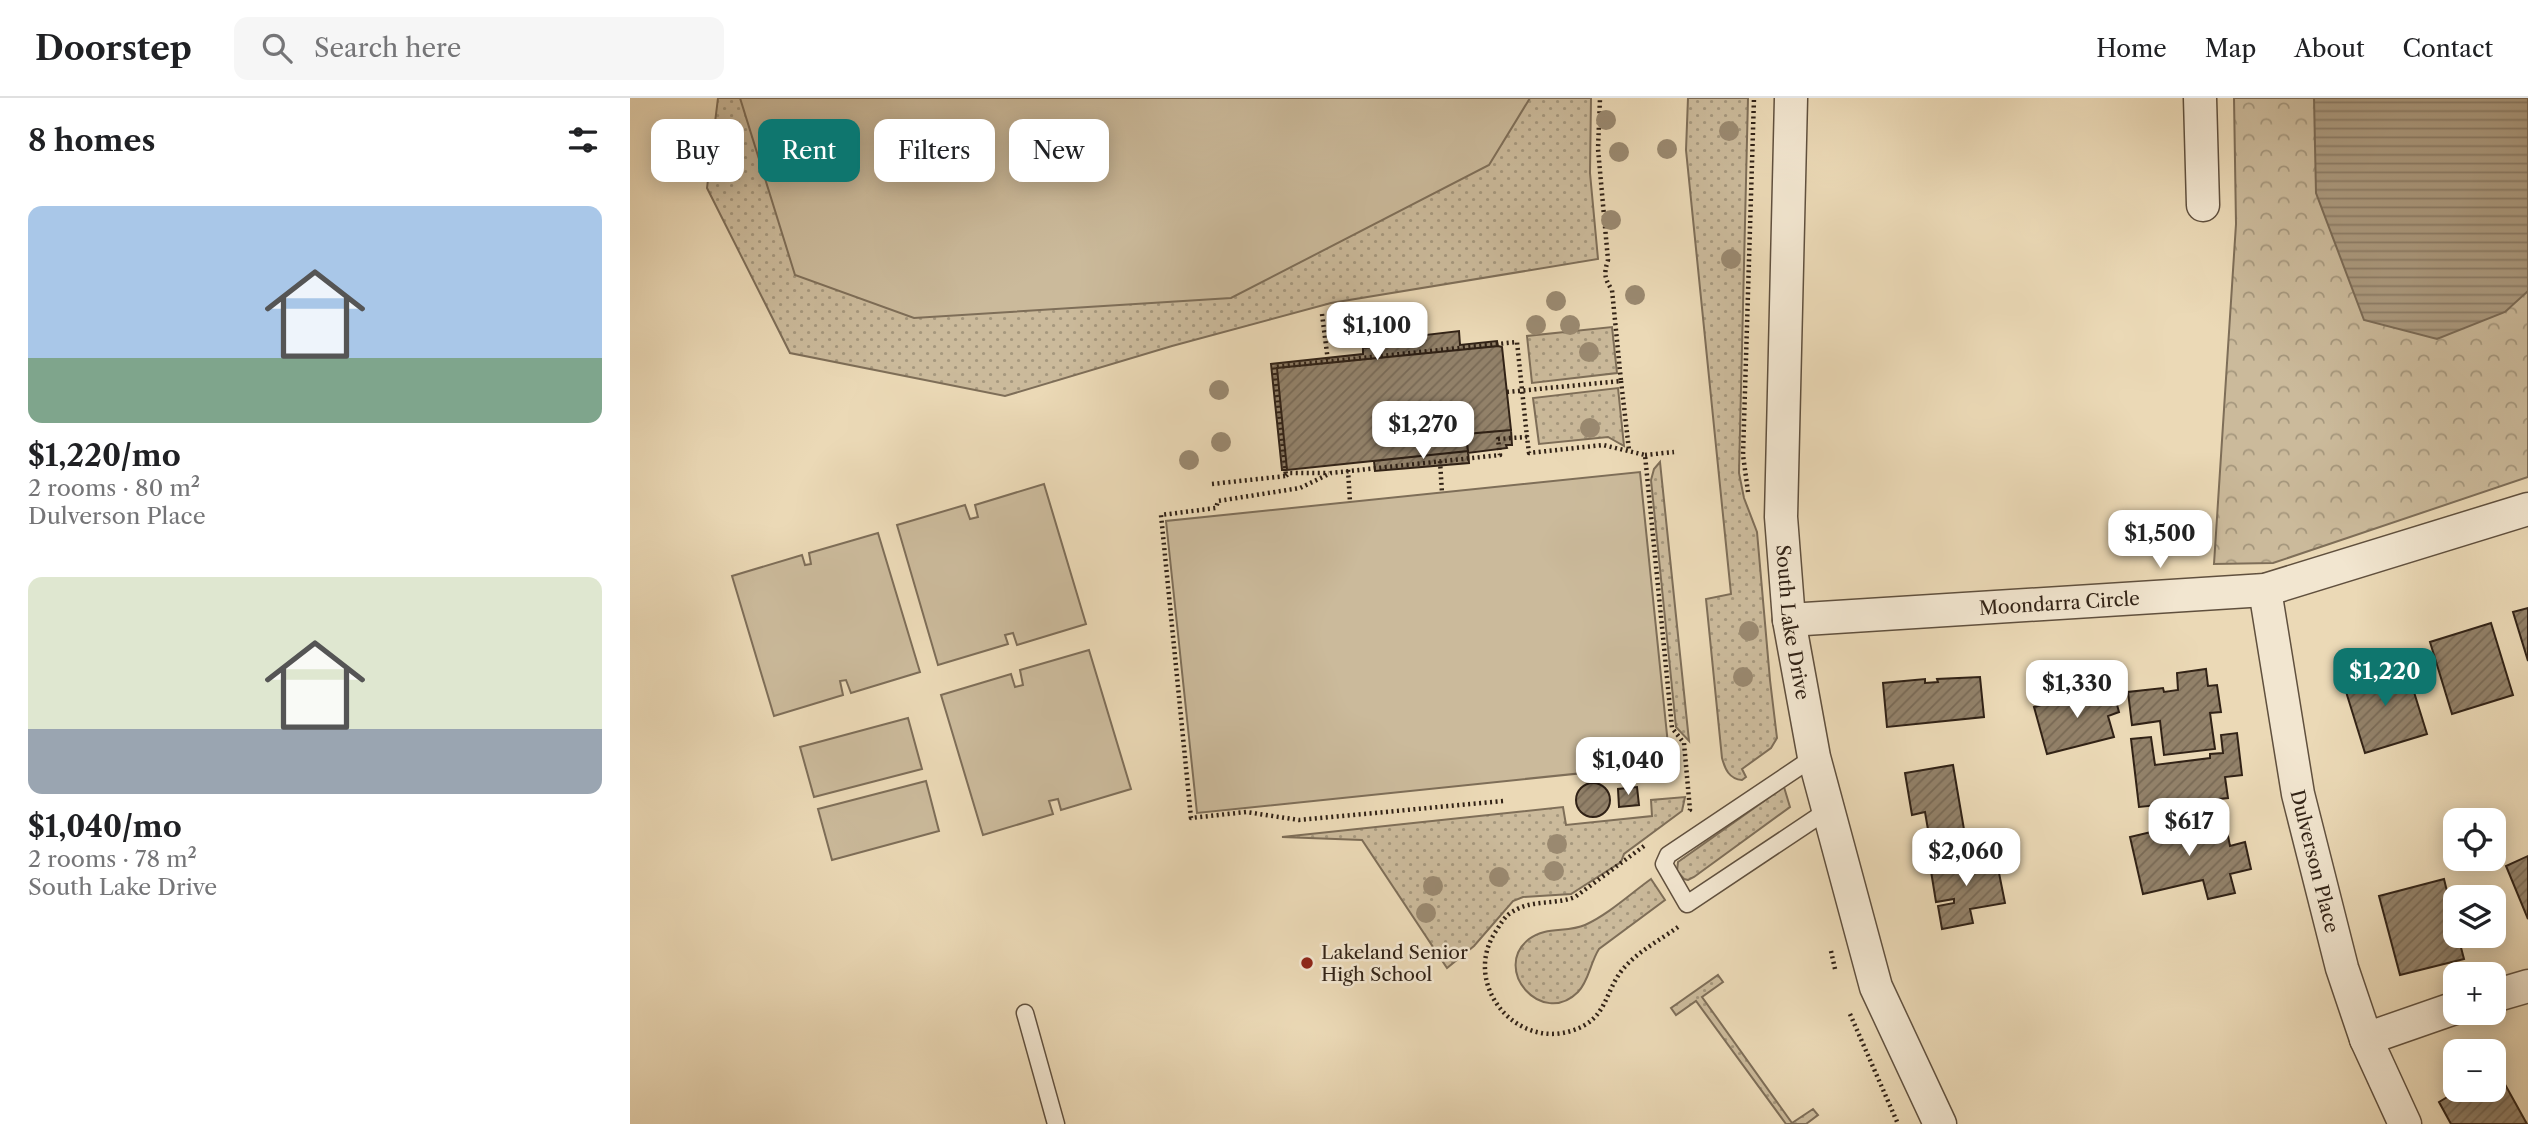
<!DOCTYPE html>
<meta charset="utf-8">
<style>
body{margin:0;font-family:"Libre Caslon Text",serif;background:#f6f6f6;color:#202124;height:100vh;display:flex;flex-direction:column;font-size:26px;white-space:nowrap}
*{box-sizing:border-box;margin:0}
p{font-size:23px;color:#757577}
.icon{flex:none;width:38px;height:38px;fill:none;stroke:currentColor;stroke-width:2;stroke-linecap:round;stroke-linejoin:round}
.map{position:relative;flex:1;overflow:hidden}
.panel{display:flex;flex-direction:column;background:#fff;width:630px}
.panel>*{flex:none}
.top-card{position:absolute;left:21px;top:21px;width:665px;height:63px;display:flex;gap:14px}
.buttons{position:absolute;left:1813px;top:710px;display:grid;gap:14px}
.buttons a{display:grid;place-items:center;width:63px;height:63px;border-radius:14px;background:#fff;box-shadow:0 4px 18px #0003;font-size:35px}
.price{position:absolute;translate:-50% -60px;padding:0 16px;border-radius:14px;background:#fff;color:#222;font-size:23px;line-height:46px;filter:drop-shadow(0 2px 4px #0008)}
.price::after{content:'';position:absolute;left:50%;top:42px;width:21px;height:16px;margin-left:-10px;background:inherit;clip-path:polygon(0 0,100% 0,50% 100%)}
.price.current{background:#0f766e;color:#fff}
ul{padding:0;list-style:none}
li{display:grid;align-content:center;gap:14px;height:371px;padding:0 28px}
li span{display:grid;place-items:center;height:217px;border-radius:14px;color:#555}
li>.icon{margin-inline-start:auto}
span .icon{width:126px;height:126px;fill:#fffc;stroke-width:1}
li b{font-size:30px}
h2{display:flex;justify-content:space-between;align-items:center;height:84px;padding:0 28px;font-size:30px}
.pill{padding:0 24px;border-radius:14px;background:#fff;box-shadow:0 4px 18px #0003;font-size:24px;line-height:63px}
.pill.current{background:#0f766e;color:#fff}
header{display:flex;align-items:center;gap:42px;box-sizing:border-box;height:98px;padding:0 35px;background:#fff;border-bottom:2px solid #e0e0e0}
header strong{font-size:33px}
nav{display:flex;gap:38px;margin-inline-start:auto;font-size:24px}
.search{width:490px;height:63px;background:#f6f6f6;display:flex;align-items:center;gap:18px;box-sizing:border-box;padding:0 24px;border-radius:14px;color:#757577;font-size:26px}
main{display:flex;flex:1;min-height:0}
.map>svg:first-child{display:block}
</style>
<header>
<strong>Doorstep</strong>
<div class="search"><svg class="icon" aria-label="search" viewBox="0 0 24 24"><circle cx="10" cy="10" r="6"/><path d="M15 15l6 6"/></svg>Search here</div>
<nav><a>Home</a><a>Map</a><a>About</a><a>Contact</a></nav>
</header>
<main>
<section class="panel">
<h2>8 homes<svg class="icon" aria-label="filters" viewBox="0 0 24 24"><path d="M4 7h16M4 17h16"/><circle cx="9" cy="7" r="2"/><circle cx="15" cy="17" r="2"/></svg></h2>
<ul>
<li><span style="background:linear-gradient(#a9c7e8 70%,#7fa58c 0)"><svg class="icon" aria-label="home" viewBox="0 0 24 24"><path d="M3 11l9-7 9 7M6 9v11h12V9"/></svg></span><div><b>$1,220/mo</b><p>2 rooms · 80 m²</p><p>Dulverson Place</p></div></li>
<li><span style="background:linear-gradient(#dfe7d0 70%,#9aa5b1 0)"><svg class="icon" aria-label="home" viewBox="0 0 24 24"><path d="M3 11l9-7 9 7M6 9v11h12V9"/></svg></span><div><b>$1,040/mo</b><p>2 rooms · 78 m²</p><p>South Lake Drive</p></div></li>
</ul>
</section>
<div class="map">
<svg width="1898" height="1026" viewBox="0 0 1898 1026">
<defs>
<pattern id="grass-dots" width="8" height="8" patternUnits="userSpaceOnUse" patternTransform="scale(1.75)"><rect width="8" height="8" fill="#cbba9b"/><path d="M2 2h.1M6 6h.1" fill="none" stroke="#a5977d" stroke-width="1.8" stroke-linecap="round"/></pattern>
<pattern id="park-crowns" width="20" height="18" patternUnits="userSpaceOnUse" patternTransform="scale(1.75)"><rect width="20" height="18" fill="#cbba9b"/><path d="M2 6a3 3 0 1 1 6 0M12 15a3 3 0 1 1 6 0" fill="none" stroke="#a5977d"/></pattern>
<pattern id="water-rules" width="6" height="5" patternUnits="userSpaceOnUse" patternTransform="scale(1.75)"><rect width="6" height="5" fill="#ac9b80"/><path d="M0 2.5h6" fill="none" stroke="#8d7e68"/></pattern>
<pattern id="building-hatch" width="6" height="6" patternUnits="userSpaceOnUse" patternTransform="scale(1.75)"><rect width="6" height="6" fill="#928169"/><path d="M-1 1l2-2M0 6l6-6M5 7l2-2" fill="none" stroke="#786955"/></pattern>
</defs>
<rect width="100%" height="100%" fill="#ebd9b6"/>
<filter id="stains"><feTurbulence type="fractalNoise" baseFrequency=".00286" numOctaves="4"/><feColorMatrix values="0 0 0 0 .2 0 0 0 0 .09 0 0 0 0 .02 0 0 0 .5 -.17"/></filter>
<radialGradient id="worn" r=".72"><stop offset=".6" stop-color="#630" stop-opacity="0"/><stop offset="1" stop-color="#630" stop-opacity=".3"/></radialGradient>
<path fill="url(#grass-dots)" stroke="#7e6e58" stroke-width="2" d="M88 0H961L960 75 968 161 701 205 542 248 375 298 160 255 77 90Z
M1058 0H1118L1109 375 1114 400 1127 434 1140 582 1147 640 1141 650 1112 671 1116 679 1112 682C1099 681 1095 671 1092 660L1076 501 1101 496 1056 52Z
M982 229 987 275 902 285 897 238Z
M988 290 994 348 978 339 909 346 903 300Z
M1030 364 1059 643 1046 629 1021 382 1024 371Z
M1154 689 1160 709 1064 779 1058 782 1054 781 1047 773 1048 764Z
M1055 699 1052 713 994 756 991 764 941 796 893 799 883 803 844 848 817 870 732 742 652 739 933 709 936 727 1022 718 1021 702Z
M1021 781 1035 802 969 851C960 865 959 883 948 894 912 930 861 871 899 841 916 828 937 835 955 827 979 816 1000 796 1021 781Z
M1088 877 1093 884 1072 899 1162 1025 1183 1011 1188 1017 1176 1026H1156L1066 903 1046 917 1041 910Z"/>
<path fill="url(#park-crowns)" stroke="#7e6e58" stroke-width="2" d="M1604 0H1898V379L1643 465 1584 466 1606 126Z"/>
<path fill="#cbba9b" stroke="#7e6e58" stroke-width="2" d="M110 0H900L859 67 601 200 284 220 165 177Z
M1010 374 1040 666 567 715 536 423Z
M414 386 456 526 387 547 383 535 375 537 378 546 308 567 267 427 335 407 340 421 348 419 345 407Z
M248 435 290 574 221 595 216 582 210 583 213 597 144 618 102 478 172 457 175 467 181 466 179 455Z
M459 552 501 691 431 712 428 701 419 703 423 716 353 737 311 597 381 576 385 589 393 587 390 572Z
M278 620 292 671 184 699 170 649Z
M296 683 309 733 202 762 188 711Z"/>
<path fill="url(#water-rules)" stroke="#7b6b56" stroke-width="2" d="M1684 0H1898V193L1875 214 1807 241 1734 222 1686 95Z"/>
<path fill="url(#building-hatch)" stroke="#312216" stroke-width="2" d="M829 233 830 247 867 243 868 248 647 270 657 372H652L641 266 733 256V250L762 247 761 241Z
M868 248 872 249 881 332 836 336 838 353 657 372 647 270Z
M881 332 882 347H876L877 350 838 355 836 336Z
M838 353 839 365 745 373 744 363Z
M1898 510V563L1883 514Z
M1861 525 1883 597 1822 616 1800 544Z
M1775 565 1797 636 1735 655 1713 584Z
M1576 571 1578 588 1587 587 1591 614 1580 615 1585 651 1534 657 1530 623 1502 627 1498 594 1533 590 1534 594 1548 592 1547 575Z
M1350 579 1354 619 1257 629 1253 585 1295 581V585L1308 584 1307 581Z
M1482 588 1489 614 1478 618 1484 639 1417 656 1404 609Z
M1607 635 1612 677 1595 679 1598 700 1509 709 1501 641 1521 639 1525 667 1580 660V656L1593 655 1591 637Z
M1323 667 1337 749 1302 755 1295 714 1282 717 1275 675Z
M946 702a17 17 0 1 1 34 0a17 17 0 1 1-34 0Z
M1007 689 1009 707 989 709 988 691Z
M1589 718 1592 734 1597 733 1600 748 1615 744 1621 771 1600 776 1605 795 1578 801 1573 782 1513 796 1500 739Z
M1365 755 1375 805 1340 811 1343 825 1312 831 1308 808 1324 805V801L1306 804 1300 767Z
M1898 758V821L1876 768Z
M1814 781 1825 826V838H1828L1834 861 1770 877 1749 798Z
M1867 972 1897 1026H1821L1809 1004 1829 992H1864V973Z"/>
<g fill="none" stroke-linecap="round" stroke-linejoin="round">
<g stroke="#60503e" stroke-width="19">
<path id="service" d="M1184 659 1038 757 1034 766 1057 806 1198 712
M395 915 426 1026"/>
</g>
<g stroke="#60503e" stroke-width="35">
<g id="minor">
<path id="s1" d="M1161 0 1151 419 1159 522 1184 659 1246 889 1310 1026"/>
<path d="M1570 0 1573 107"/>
<path id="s2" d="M1635 492 1668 696 1712 870 1736 941 1775 1026"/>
<path id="s3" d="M1159 522 1635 492 1898 411"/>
<path d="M1864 898 1898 888"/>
<path d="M1736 941 1825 910"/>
</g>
</g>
<path stroke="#312216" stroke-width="4.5" stroke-dasharray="2 3.5" stroke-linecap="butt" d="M692 216 698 263
M991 283 999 352
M877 294 991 283 982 192C974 180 974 175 978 162L968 51 970 0
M1015 357 1044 354
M810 363 812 395
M718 372 720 404
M656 378 659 375H699
M582 386 656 378 644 269 887 244 897 339
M1118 394 1113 357 1124 0
M873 703 669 722 616 714 561 720 531 417 586 410 588 403 670 390 701 375 870 357 868 341 897 339 899 355 973 347 1015 357 1042 630 1054 645 1060 712 1057 714
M1014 748 945 799C921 808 901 800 879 816 873 821 870 827 866 833 831 885 885 953 944 932 978 920 974 894 993 871 1007 854 1030 842 1048 829
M1201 853 1205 871
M1220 916 1268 1026"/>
<use href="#service" stroke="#f2e6d0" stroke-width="16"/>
<use href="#minor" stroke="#f2e6d0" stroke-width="32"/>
</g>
<g fill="#9a8970">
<circle cx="976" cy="22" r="10"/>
<circle cx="1099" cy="33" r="10"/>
<circle cx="1037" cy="51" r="10"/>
<circle cx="989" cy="54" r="10"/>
<circle cx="981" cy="122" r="10"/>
<circle cx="1101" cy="161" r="10"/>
<circle cx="1005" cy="197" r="10"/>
<circle cx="926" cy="203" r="10"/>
<circle cx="906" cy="227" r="10"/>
<circle cx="940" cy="227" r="10"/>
<circle cx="959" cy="254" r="10"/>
<circle cx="589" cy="292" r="10"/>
<circle cx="960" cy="330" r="10"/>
<circle cx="591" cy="344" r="10"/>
<circle cx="559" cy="362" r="10"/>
<circle cx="1119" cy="533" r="10"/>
<circle cx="1113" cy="579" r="10"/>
<circle cx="927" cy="746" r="10"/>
<circle cx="924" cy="773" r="10"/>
<circle cx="869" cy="779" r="10"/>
<circle cx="803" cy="788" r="10"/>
<circle cx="796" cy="815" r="10"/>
</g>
<circle fill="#8f2418" stroke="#f2e6d0" stroke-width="2.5" cx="677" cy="865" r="7"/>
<g text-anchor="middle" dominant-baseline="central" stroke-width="5" stroke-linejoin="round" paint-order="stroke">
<g font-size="19" fill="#312216" stroke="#f2e6d0">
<text stroke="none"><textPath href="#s3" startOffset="271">Moondarra Circle</textPath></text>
<text stroke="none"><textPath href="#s1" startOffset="525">South Lake Drive</textPath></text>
<text stroke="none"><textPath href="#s2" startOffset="276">Dulverson Place</textPath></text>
</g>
<g font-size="19" fill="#312216" stroke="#f2e6d0" text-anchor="start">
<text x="691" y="854">Lakeland Senior<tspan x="691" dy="22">High School</tspan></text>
</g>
</g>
<rect width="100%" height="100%" filter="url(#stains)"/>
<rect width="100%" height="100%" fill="url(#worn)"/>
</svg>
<div class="buttons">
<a><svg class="icon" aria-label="locate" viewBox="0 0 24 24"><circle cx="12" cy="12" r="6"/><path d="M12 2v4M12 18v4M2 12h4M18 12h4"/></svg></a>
<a><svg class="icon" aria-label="layers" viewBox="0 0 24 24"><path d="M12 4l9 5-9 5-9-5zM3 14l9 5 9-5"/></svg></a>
<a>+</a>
<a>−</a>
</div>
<b class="price" style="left:747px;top:264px">$1,100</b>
<b class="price" style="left:793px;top:363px">$1,270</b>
<b class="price" style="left:1530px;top:472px">$1,500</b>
<b class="price current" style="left:1755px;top:610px">$1,220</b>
<b class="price" style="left:1447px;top:622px">$1,330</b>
<b class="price" style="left:998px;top:699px">$1,040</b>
<b class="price" style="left:1559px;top:760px">$617</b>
<b class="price" style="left:1336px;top:790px">$2,060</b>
<div class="top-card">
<a class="pill">Buy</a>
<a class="pill current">Rent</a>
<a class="pill">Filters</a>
<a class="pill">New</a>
</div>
</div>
</main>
